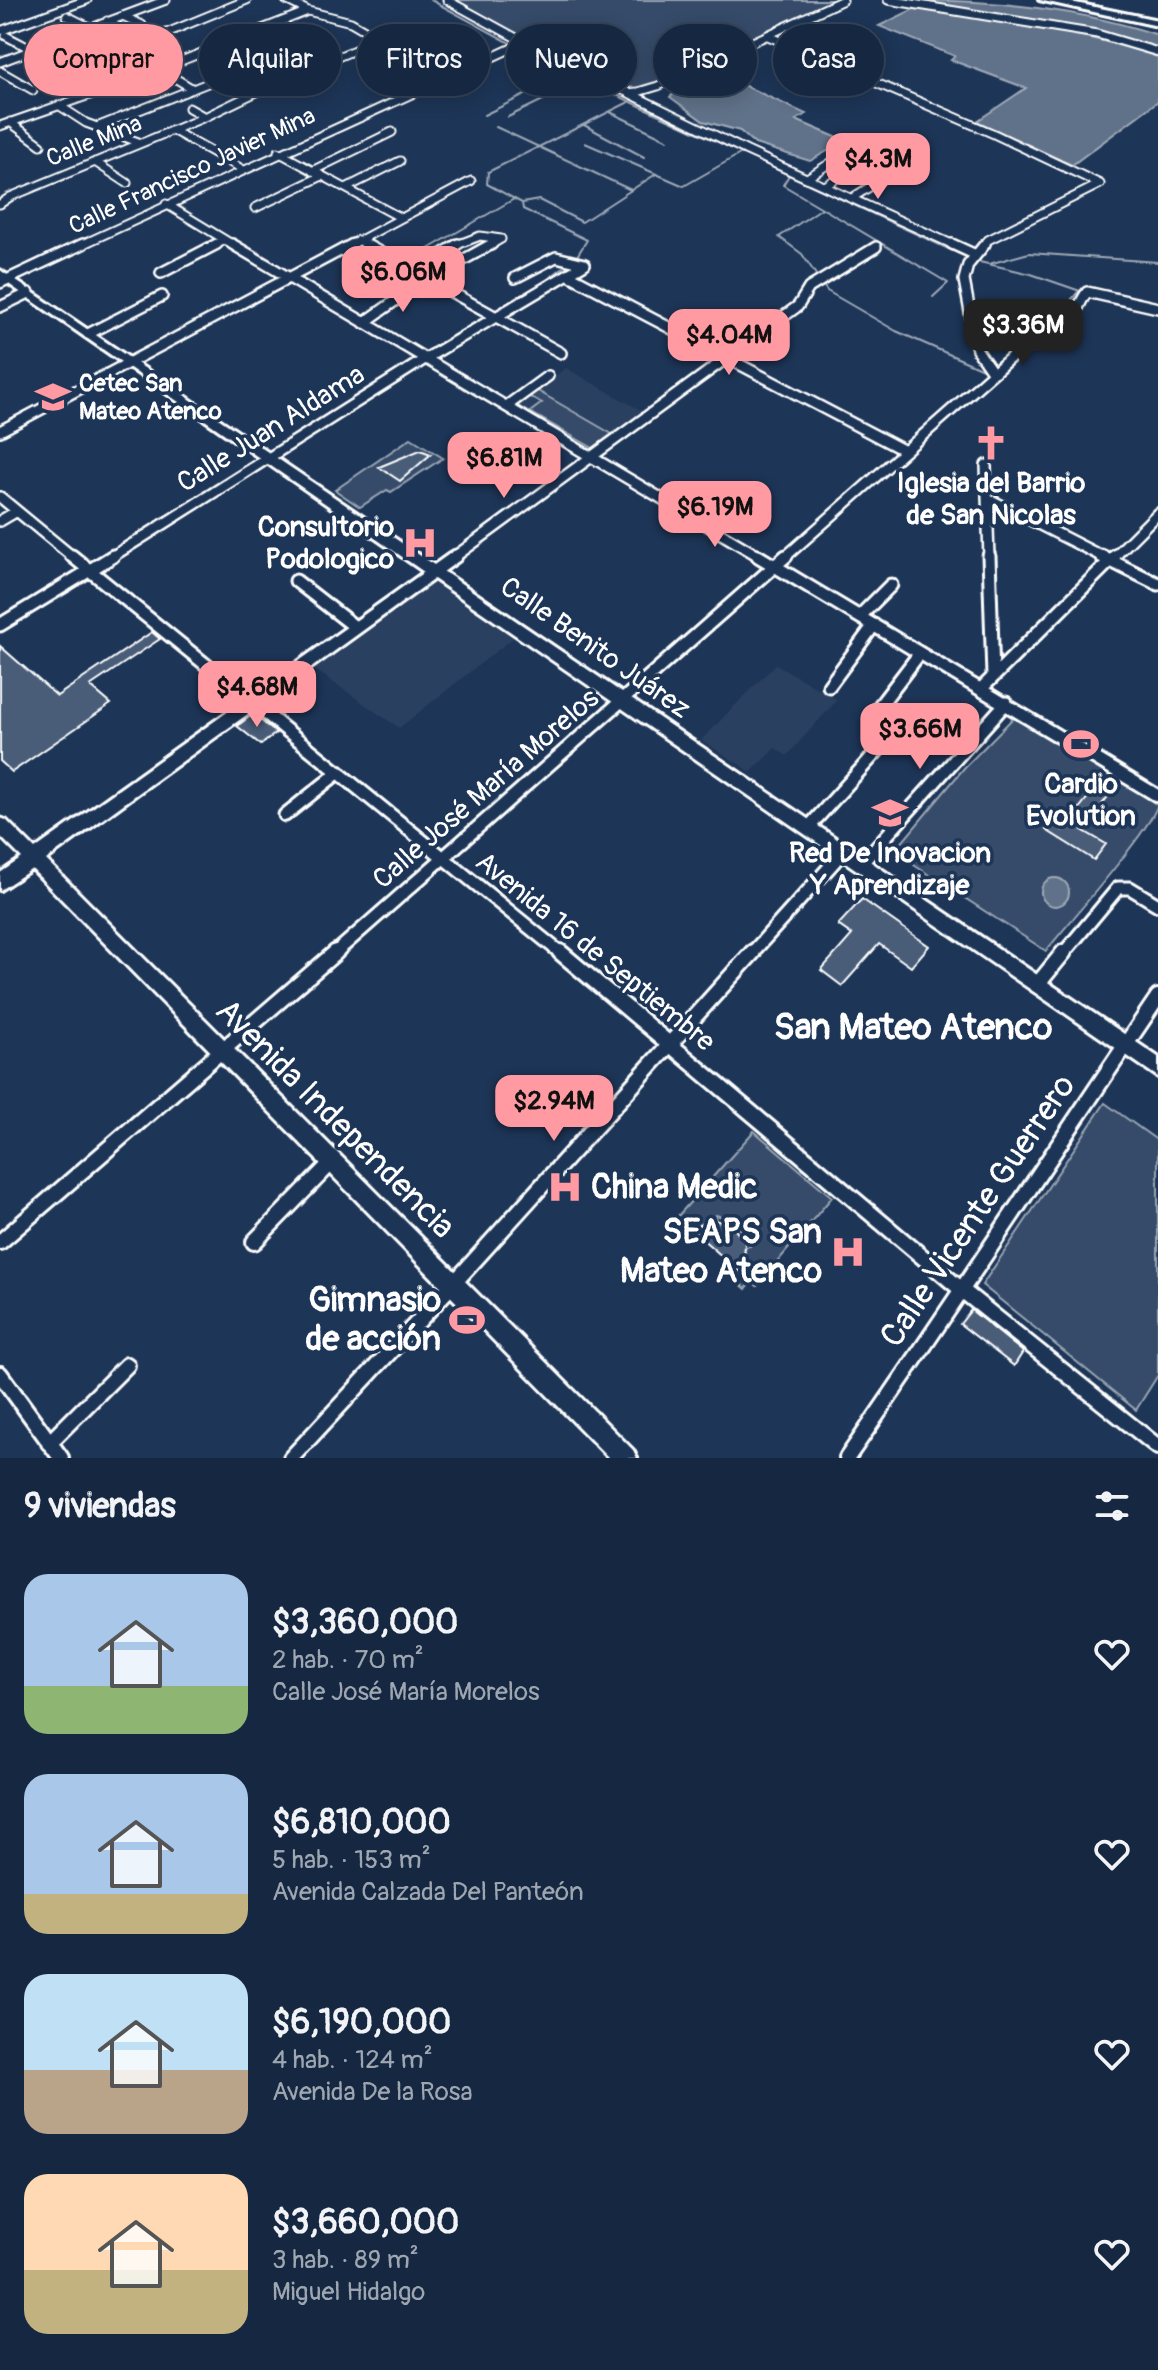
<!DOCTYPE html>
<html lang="es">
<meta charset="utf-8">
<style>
body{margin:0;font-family:Pangolin,sans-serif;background:#23344c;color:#f1f3f6;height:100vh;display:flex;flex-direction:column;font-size:30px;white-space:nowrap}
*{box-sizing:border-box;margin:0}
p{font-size:26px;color:#9ea6b1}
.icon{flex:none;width:44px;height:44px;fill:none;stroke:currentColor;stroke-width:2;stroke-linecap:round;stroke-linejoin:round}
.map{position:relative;height:1458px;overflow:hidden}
.side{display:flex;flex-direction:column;background:#162841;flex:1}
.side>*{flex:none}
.banner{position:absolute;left:24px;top:24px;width:1110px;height:72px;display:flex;gap:16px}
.price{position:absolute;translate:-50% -68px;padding:0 18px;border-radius:16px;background:#ff9aa2;color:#111;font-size:26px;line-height:52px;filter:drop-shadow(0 2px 4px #0008)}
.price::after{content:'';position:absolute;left:50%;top:48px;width:24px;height:18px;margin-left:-12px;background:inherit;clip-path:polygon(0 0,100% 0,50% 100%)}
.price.on{background:#222;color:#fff}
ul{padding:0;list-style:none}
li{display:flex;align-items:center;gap:24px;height:200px;padding:0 24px}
li span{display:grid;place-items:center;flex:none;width:224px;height:160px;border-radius:24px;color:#555}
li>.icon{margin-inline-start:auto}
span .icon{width:96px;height:96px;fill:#fffc;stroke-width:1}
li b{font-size:34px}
h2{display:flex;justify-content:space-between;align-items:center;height:96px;padding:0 24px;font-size:34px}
.tag{padding:0 28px;border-radius:36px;background:#162841;box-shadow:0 4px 20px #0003,0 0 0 2px #35445a;font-size:28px;line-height:72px}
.tag.on{background:#ff9aa2;color:#111}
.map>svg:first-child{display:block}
</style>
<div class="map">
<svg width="1158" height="1458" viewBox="0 0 1158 1458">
<rect width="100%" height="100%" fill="#1d3557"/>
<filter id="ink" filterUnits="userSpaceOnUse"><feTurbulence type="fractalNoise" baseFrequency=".0125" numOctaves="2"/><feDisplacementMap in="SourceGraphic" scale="16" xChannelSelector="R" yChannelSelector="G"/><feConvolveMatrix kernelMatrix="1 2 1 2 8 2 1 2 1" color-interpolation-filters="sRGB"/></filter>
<g filter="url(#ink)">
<path fill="#2a4161" d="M566 368 644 412 593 448 514 404Z
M435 582 513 638 399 728 314 669Z
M776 664 837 700 787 756 775 748 751 772 701 740Z"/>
<path fill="#364b69" stroke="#9aa5b4" stroke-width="2" d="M449 0H836L665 81 643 88 617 86 546 53Z
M536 390 612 434 593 448 530 412 542 403 528 396Z
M411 438 443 458 391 492 387 490 360 507 335 490Z
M1013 718 1068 747 1158 802C1158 822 1064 928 1046 951L894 852 964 768Z
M1105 1103 1158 1141V1375L1136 1410 982 1285Z
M754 1131 832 1197 757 1286 752 1281 746 1289 732 1277 744 1262 745 1247 750 1246C743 1229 734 1220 716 1215L715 1220 699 1225 693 1231 677 1217Z"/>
<path fill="#617289" stroke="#a0aab8" stroke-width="2" d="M911 0C994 0 1079 9 1158 35V48L1102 31Z
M916 8C997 21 1079 30 1158 57V101L1072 165 977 121 1026 88 951 60 955 56 879 26Z
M706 68 806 114 796 120 845 141 810 161 755 144 740 131 703 121 670 97 676 92 664 87Z
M1041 892a14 14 0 1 1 28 0a14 14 0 1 1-28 0Z"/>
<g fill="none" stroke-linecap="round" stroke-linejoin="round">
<path stroke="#a0aab8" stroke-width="2" d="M431 0 543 61 968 258
M610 112 668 140
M484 115 570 73
M508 117 584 80
M584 125 644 157
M496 127 631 190
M585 143 684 186 740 154
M789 175 783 185 822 208 779 237 802 254 827 291 896 331 985 370V375
M522 203 539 200 582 222 656 174
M822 208 948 283 933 297
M577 256 587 240 523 209 522 203 487 184 488 172 631 101
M975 261 1031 274 1083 292
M404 263 514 199
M989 264 1029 253 1158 262
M535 289 570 262
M1026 340 1061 312 1078 292"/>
</g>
<path fill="#4a5d79" stroke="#fff" stroke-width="2" d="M420 450 431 454 400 481 379 467Z
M152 632 160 639 90 686 111 704 12 772 0 761V646L57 696Z
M253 714 276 733 261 745 237 726Z
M1097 786 1110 794 1082 830 1106 844 1094 860 1046 830 1052 823 1062 830Z
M862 899 929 946 911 967 879 944 842 986 821 970 852 935 838 925Z
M715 1220 732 1226 745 1242 744 1262 739 1271 693 1231 699 1225Z
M971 1310 1023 1352 1014 1366 960 1324Z"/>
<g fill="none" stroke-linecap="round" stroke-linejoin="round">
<g stroke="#fff" stroke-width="11">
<path id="minor-far3" d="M286 0 308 11 351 22 445 77
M447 0 551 57 631 94 658 86 843 0
M888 0 1097 34 1158 52
M67 16 89 27
M123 16 142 25
M107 21 145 41
M0 31 87 0
M6 36 31 49
M768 36 994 134 1100 184 988 240 983 246
M131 47 169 66
M0 62 166 0
M160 69 193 89
M76 70 247 0
M0 71 33 90
M631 94 747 151 956 246
M60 106 86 123 141 143
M189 108 205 117
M10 122 41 145
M0 126 130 81 308 11
M99 126 223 77
M172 130 242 169
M278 152 401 218
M95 162 127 183
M312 171 392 132
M807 178 841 156
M825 186 871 155
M346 188 400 161
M852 198 887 176
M0 204 10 197 205 117 275 83 381 39
M166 204 235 246
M255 208 322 176
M358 240 369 246
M79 246 523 43
M214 246 223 241
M349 246 471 181
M454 246 480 236 501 239
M489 246 501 239"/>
</g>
<g stroke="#fff" stroke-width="14">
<path id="minor-far2" d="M232 244 762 558
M365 244 561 353
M952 244 976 255
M985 244 968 265 964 280 977 350 993 373
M413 272 458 244
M161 273 217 244
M569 275 905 451
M0 283 83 244
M0 307 29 293
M364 323 416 286 492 244
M88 334 162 296
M508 405 548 376
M0 431 353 244
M986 465 989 558
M0 497 74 558
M987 498 1105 558
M0 521 17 511
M110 558 425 359 585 264 556 257 515 278
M453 558 798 306 809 288 876 247
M784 558 1026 344C1042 337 1063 331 1073 316 1079 308 1081 300 1087 292L1158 308
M1113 558 1158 513"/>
</g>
<g stroke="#fff" stroke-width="17">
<path id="minor-far1" d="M72 556 562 954
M758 556 1158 796
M989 556 993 676
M1101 556 1158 584
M435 571 456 556
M296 581 355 627
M860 616 891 585
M0 625 113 556
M829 686 874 625
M981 689 1115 556
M878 708 920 653
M285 815 339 772
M808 828 889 738
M861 864 1006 703
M334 954 786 556
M751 954 843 852
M1063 954 1118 888H1130L1158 905"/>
</g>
<g stroke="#fff" stroke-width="20">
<path id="minor" d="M560 952 963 1291 1158 1447
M1037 985 1064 952
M0 1242 336 952
M254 1242 332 1162
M0 1374 61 1458
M49 1443 127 1365
M291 1458 454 1283 753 952
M847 1458C953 1306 1054 1150 1158 997"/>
</g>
<g stroke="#fff" stroke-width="6">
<path id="secondary" d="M0 270 1158 1057V1077L434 579 46 860 633 1450 637 1458H609L32 869 0 890V873L22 858 0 836V818L6 820 35 849 424 572 0 278Z"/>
</g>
<g stroke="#fff" stroke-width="6">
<path id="motorway" d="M1039 0H1061L1158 20V26Z"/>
</g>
<use href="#minor-far3" stroke="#1d3557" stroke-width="7"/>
<use href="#minor-far2" stroke="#1d3557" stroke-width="9"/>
<use href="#minor-far1" stroke="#1d3557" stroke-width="11"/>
<use href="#minor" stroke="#1d3557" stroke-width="14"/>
<use href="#secondary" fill="#1d3557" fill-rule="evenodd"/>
<use href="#motorway" fill="#1d3557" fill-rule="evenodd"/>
</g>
</g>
<defs>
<g id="university-bare" transform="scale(2.76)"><path d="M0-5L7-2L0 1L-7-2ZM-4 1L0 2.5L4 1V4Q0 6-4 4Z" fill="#ff9aa2" stroke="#1d3557" stroke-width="2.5" paint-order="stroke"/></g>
<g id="church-bare" transform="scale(2.76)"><path d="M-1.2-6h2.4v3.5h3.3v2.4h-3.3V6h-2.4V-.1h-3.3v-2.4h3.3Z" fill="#ff9aa2" stroke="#1d3557" stroke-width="2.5" paint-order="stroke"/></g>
<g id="hospital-bare" transform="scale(2.76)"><path d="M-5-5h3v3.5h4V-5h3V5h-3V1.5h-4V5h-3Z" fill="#ff9aa2" stroke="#1d3557" stroke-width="2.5" paint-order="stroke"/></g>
<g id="stadium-bare" transform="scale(2.76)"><path d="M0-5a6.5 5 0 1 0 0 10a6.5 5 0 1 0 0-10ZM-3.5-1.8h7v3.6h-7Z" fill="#ff9aa2" stroke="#1d3557" stroke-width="2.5" paint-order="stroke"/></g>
</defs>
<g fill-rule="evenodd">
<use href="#university-bare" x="53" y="397"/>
<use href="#church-bare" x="991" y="443"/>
<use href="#hospital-bare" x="420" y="543"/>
<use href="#stadium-bare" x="1081" y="744"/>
<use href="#university-bare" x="890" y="813"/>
<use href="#hospital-bare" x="565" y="1187"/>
<use href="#hospital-bare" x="848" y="1252"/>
<use href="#stadium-bare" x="467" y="1320"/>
</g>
<g text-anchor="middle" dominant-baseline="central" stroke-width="7" stroke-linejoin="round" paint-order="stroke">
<g font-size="24" fill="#fff" stroke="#1d3557">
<text transform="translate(94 141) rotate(-22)">Calle Mina</text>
<text transform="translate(192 171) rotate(-25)">Calle Francisco Javier Mina</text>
</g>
<g font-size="24" font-weight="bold" fill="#fff" stroke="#1d3557" text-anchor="start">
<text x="79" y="383">Cetec San<tspan x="79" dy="28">Mateo Atenco</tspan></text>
</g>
<g font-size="28" fill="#fff" stroke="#1d3557">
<text transform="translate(271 429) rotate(-32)">Calle Juan Aldama</text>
<text transform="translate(595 648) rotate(35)">Calle Benito Juárez</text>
<text transform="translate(486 789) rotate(-41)">Calle José María Morelos</text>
<text transform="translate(595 952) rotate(39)">Avenida 16 de Septiembre</text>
</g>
<g font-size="28" font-weight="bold" fill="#fff" stroke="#1d3557">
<text x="991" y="483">Iglesia del Barrio<tspan x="991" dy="32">de San Nicolas</tspan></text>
<text x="394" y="527" text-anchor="end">Consultorio<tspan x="394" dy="32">Podologico</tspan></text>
<text x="1081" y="784">Cardio<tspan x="1081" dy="32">Evolution</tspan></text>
<text x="890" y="853">Red De Inovacion<tspan x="890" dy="32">Y Aprendizaje</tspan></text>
</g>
<g font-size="34" fill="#fff" stroke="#1d3557">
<text transform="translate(335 1119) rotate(45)">Avenida Independencia</text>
<text transform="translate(978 1211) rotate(-56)">Calle Vicente Guerrero</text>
</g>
<g font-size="34" font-weight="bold" fill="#fff" stroke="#1d3557" text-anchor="end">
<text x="591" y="1187" text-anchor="start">China Medic</text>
<text x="822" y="1232">SEAPS San<tspan x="822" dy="39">Mateo Atenco</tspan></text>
<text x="441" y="1300">Gimnasio<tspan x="441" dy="39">de acción</tspan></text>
</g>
<g font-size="36" font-weight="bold" fill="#fff" stroke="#1d3557">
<text x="913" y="1027">San Mateo Atenco</text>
</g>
</g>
</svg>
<b class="price" style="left:878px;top:201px">$4.3M</b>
<b class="price" style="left:403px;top:314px">$6.06M</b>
<b class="price on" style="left:1023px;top:367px">$3.36M</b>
<b class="price" style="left:729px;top:377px">$4.04M</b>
<b class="price" style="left:504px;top:500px">$6.81M</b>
<b class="price" style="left:715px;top:549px">$6.19M</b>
<b class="price" style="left:257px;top:729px">$4.68M</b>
<b class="price" style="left:920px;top:771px">$3.66M</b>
<b class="price" style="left:554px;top:1143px">$2.94M</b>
<div class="banner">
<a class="tag on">Comprar</a>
<a class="tag">Alquilar</a>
<a class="tag">Filtros</a>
<a class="tag">Nuevo</a>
<a class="tag">Piso</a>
<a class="tag">Casa</a>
</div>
</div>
<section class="side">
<h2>9 viviendas<svg class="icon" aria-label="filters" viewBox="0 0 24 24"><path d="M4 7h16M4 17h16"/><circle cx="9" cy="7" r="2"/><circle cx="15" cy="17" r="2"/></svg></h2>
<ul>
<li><span style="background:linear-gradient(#a9c7e8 70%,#8fb573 0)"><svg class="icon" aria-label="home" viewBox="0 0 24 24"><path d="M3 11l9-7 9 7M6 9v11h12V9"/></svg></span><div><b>$3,360,000</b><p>2 hab. · 70 m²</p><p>Calle José María Morelos</p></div><svg class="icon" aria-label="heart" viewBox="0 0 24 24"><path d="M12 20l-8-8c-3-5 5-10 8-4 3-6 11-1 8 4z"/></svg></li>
<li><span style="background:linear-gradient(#a9c7e8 75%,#c2b280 0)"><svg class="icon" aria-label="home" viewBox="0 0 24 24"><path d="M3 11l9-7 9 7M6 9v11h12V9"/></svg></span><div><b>$6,810,000</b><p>5 hab. · 153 m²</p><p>Avenida Calzada Del Panteón</p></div><svg class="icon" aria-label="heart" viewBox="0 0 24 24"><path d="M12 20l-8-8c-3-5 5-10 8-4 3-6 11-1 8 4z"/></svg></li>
<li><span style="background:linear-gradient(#bfe0f5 60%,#b9a48a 0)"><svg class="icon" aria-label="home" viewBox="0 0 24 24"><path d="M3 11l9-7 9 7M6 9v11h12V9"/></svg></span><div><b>$6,190,000</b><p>4 hab. · 124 m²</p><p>Avenida De la Rosa</p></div><svg class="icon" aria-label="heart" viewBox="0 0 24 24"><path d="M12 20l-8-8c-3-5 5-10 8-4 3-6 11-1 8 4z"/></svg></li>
<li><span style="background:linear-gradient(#ffd9b3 60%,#c2b280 0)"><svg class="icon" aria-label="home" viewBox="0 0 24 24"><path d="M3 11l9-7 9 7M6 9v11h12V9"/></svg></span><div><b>$3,660,000</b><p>3 hab. · 89 m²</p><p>Miguel Hidalgo</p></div><svg class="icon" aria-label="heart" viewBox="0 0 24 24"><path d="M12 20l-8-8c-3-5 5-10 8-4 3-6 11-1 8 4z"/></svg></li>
</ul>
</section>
